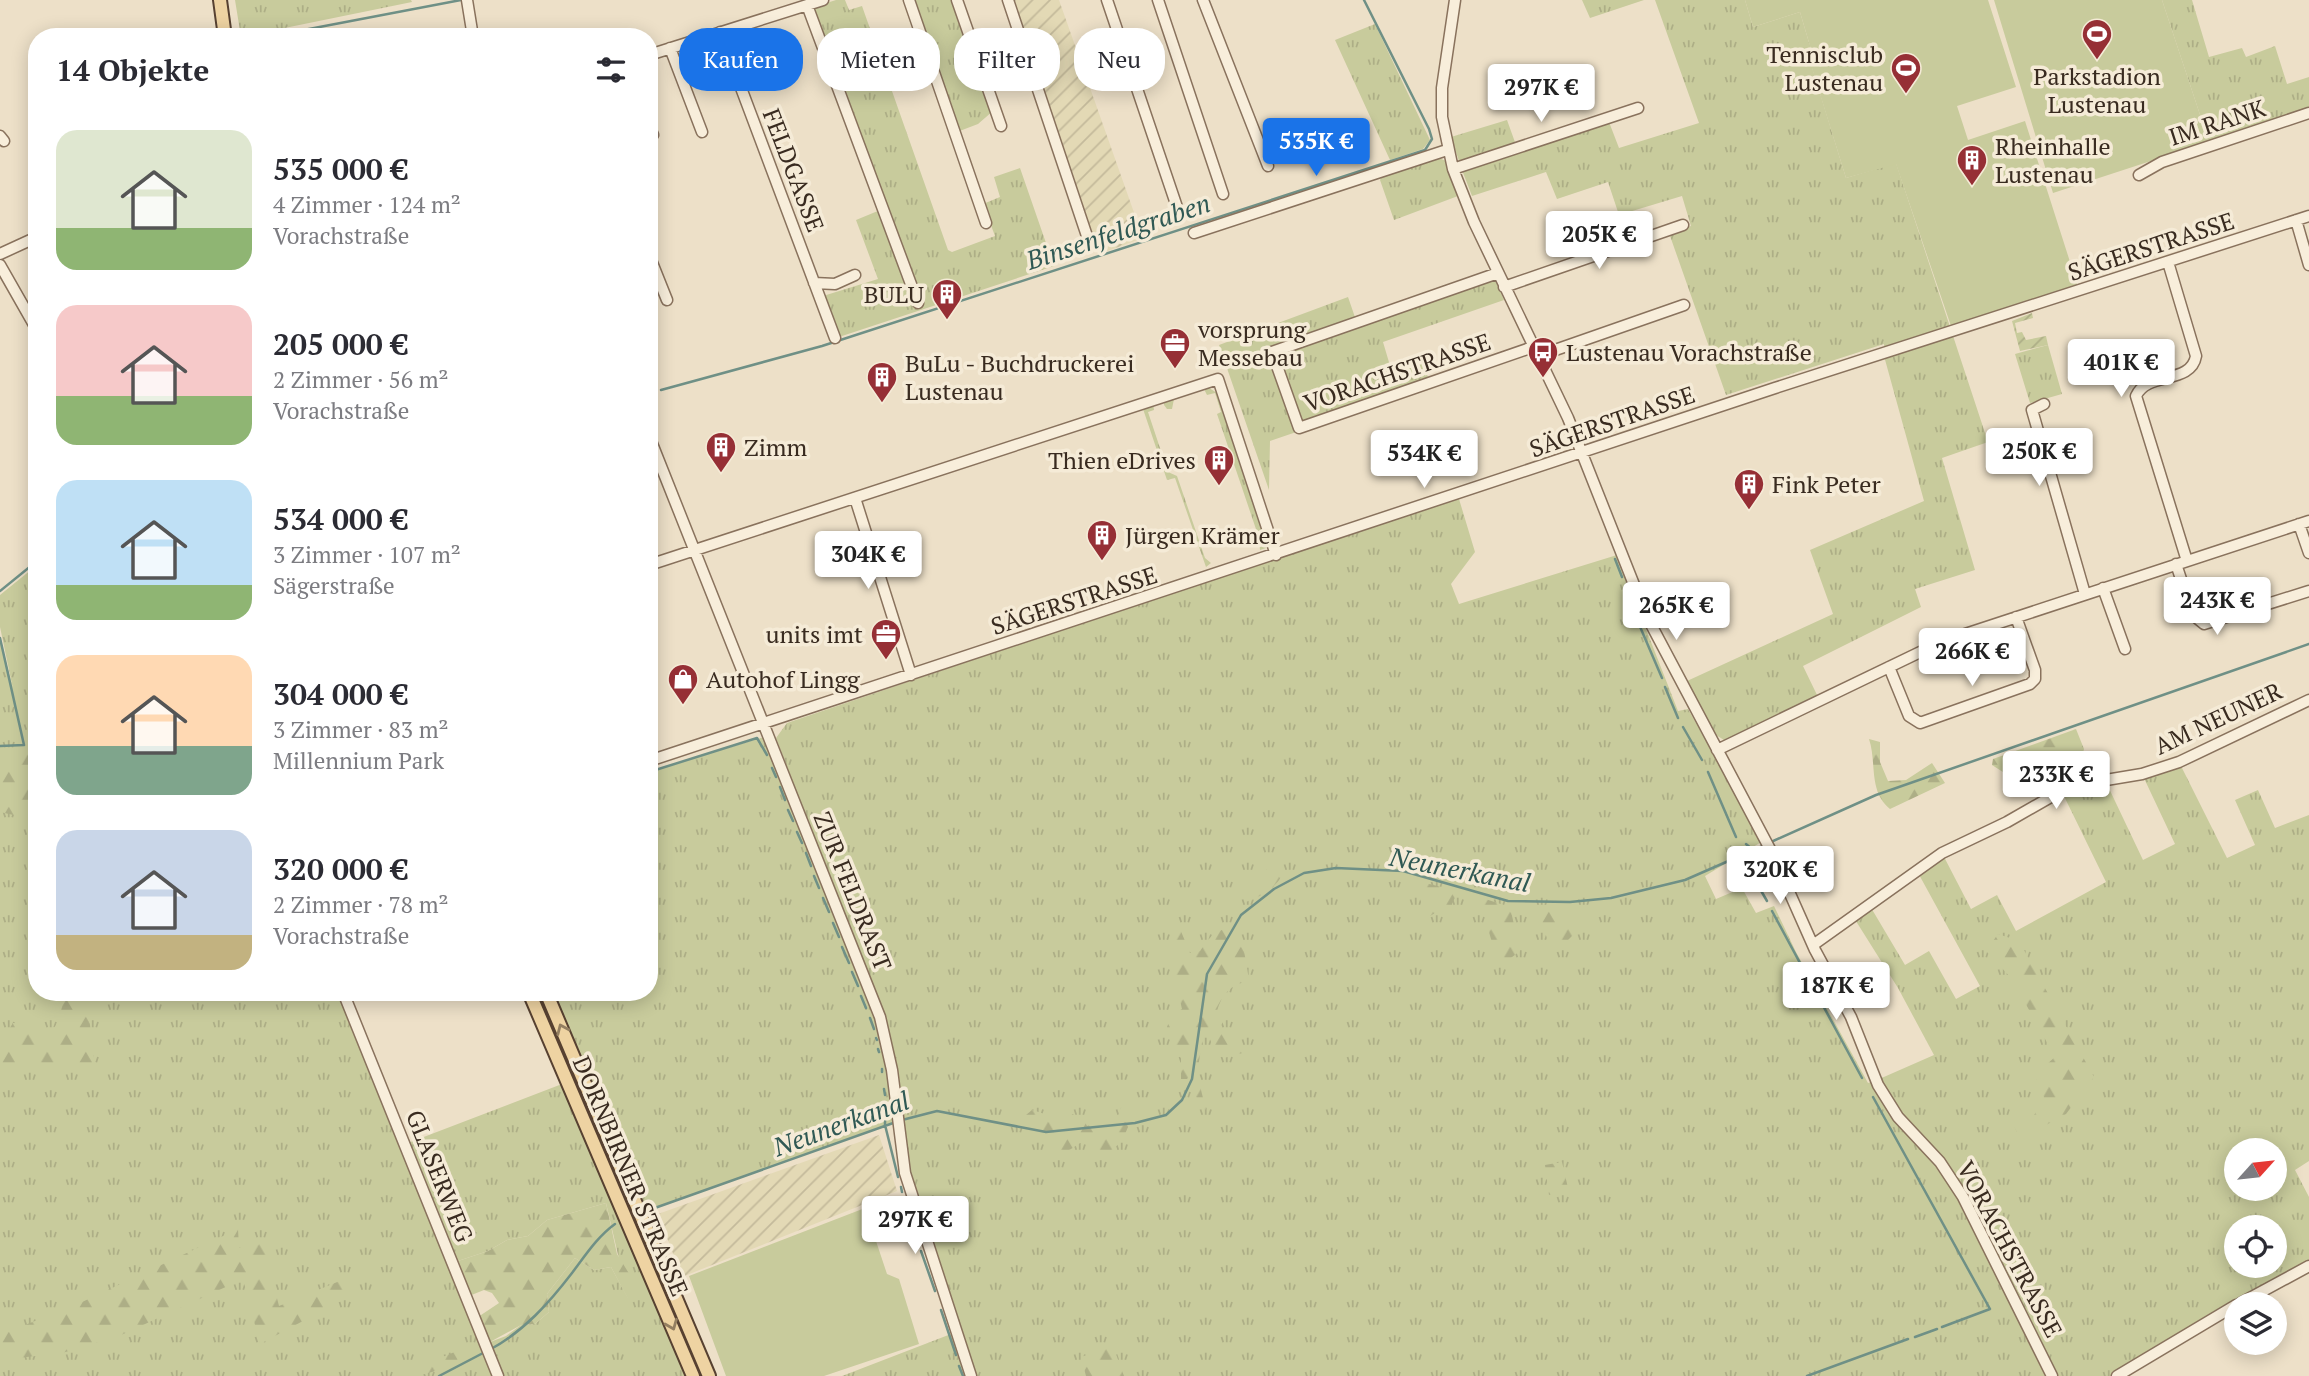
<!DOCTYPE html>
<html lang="de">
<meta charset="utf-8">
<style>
body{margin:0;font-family:"PT Serif",serif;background:#f7f7f7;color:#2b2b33;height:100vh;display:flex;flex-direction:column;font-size:26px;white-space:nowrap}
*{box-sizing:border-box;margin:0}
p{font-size:23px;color:#7c7c81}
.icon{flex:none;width:38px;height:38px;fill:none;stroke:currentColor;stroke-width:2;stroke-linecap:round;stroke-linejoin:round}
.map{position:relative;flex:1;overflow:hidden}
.drawer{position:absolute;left:28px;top:28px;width:630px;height:973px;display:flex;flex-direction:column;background:#fff;border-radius:28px;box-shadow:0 4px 18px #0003}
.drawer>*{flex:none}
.top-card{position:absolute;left:679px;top:28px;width:665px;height:63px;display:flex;gap:14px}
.needle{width:46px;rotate:63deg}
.buttons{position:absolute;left:2224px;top:1138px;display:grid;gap:14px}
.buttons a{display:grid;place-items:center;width:63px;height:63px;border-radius:50%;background:#fff;box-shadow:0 4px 18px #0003;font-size:35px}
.price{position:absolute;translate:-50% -60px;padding:0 16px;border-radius:7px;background:#fff;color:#222;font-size:23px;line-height:46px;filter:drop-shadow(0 2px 4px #0008)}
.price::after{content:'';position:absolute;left:50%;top:42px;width:21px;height:16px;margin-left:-10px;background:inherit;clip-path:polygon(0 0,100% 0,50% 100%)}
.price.selected{background:#1a73e8;color:#fff}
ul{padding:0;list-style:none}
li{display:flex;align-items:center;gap:21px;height:175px;padding:0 28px}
li span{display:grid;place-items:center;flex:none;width:196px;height:140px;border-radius:21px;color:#555}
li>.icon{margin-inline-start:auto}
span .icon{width:84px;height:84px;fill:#fffc;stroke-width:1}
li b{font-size:30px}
h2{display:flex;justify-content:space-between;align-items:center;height:84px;padding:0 28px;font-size:30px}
.chip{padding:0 24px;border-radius:28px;background:#fff;box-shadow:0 4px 18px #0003;font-size:24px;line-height:63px}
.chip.selected{background:#1a73e8;color:#fff}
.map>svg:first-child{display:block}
</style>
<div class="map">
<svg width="2309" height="1376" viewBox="0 0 2309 1376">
<defs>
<pattern id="farmland-furrows" width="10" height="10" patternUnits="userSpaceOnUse" patternTransform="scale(1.75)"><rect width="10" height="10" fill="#e3d9b5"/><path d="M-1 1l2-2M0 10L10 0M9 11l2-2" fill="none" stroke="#c4ba9b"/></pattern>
<pattern id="grass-tufts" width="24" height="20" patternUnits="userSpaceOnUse" patternTransform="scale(1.75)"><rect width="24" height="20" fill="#c8cb9c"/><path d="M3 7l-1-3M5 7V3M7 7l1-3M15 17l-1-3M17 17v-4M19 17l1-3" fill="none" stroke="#adae86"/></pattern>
<pattern id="forest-firs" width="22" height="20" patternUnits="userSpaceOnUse" patternTransform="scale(1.75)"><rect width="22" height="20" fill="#c8cb9c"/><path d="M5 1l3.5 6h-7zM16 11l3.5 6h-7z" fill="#adae86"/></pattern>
<pattern id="garden-furrows" width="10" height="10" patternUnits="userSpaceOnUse" patternTransform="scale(1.75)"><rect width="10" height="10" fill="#c8cb9c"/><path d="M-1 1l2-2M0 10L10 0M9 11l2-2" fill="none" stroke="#adae86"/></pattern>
</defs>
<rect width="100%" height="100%" fill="#ede0c8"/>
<path fill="url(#farmland-furrows)" d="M1010 0H1059L1143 238 1099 254Z
M879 1135 897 1191 682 1277 658 1214Z"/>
<path fill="url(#grass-tufts)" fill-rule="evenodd" d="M235 0H411L412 2 241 37Z
M836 0H845L849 10 862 6 948 250 952 252 995 236 983 204 1000 197 994 177 1020 168 1054 266 839 337 823 296 878 279 856 220 885 208 813 11 814 7Z
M911 0H954L993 111 978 124 957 132Z
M1582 0H1644L1590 18Z
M1655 0H1745L1753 27 1800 12 1815 63 1811 64 1846 178 1896 163 1988 442 1942 458 1975 570 1915 589 1921 607 1803 666 1818 697 1724 740 1716 735 1687 681 1833 614 1810 550 1924 501 1884 356V344L1726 395 1669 233 1691 226 1682 196 1619 215 1608 182 1557 199 1546 172 1472 196 1462 170 1609 122 1619 148 1699 123Z
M2162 0H2192L2209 57 2242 48 2246 57 2275 46 2287 84 2309 77V110L2209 142Z
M1375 24 1430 140 1423 149 1390 160 1335 40Z
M1507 120 1516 145 1460 164 1451 137Z
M1439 158 1446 161 1458 196 1394 220 1380 180 1382 176Z
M1495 279 1504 300 1383 342 1391 369 1422 360 1431 386 1270 441 1269 490 1219 345 1348 297 1357 323Z
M2048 345 2062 394 2030 403 2015 354Z
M1206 386 1217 393 1266 539V548L1260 550 1259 538 1217 414 1221 412 1215 393 1207 395 1204 389 1174 399 1172 409H1167L1164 405V400Z
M1153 402 1154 410 1148 412 1168 472 1177 476 1205 558 1211 563 1206 567 1175 478 1167 480 1142 406Z
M1459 499 1475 552 1451 584 1459 604 1617 555 1678 711 1688 709 1763 841 1705 876 1716 899 1742 888 1756 913 1774 906 1796 952 1868 1083 1874 1081 1945 1173 2050 1376H842L951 1334 937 1265 908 1169 871 985 776 738 787 723 1282 555Z
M37 565V992H341L482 1345 506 1336 521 1325 535 1324 549 1312 547 1294 575 1258 594 1270 611 1267 628 1298 606 1203 547 1220 528 1236 507 1240 488 1251 455 1262 408 1143 562 1084 697 1376H0V638L13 689 0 627V595Z
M764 737 871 1003 887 1058 894 1122 647 1211 552 992H649V772Z
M2179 762 2227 858 2255 845 2235 800 2258 790 2275 828 2309 815V1161L2295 1170 2309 1197V1266L2117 1376H2052L1963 1196 1898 1117 1877 1080 1934 1055 1898 988 1854 918 1870 906 1905 965 1929 951 1956 999 1980 986 1917 871 1942 853 1971 909 1997 895 2016 931 2106 882 2061 790 2105 780 2143 860 2175 844 2142 774ZM2236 1150H2275V1188H2236ZM2236 1227H2275V1265H2236Z"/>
<path fill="url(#forest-firs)" d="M2076 729 2084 749 2081 761 2090 778 2067 781 2052 790V776L2033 751 2020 756 2017 761 2007 763 2006 774 1992 765 1993 759Z
M1869 739 1880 742V762L1888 781 1906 780 1932 763 1945 783 1890 809C1868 791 1877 763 1869 739Z
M32 750 37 764 34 830 27 818 0 812V764L12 754Z
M1269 867 1277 868 1282 874C1279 886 1257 899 1245 902V890Z
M1413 880 1458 891 1452 904 1454 926 1449 925 1438 911 1427 918Z
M1479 897 1510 907 1520 951 1499 967Z
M1578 907 1579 929 1562 946 1549 945 1538 909Z
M1166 927 1180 929 1190 953 1200 951C1211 935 1218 926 1239 929 1241 932 1249 977 1249 981 1231 984 1222 994 1217 1011L1226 1017 1220 1027 1229 1047 1245 1045 1247 1049 1246 1052 1224 1058 1215 1052 1208 1034 1203 1036 1197 1074 1206 1110 1196 1097 1192 1073 1187 1079H1181V1058L1172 1045 1167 1027 1172 1015 1182 1009 1170 958 1180 950 1175 937 1166 931Z
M1998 934 2019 941 2094 1077 2066 1114 2037 1130 2033 1136 2018 1134 2014 1126 2021 1119H2032L2044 1097 2036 1083 2038 1072 2055 1057 2012 979 1986 951Z
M53 992H86L95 1066 80 1075 67 1063C45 1070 23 1067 0 1073V1044L13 1023 29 1025 33 1038C59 1035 60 1017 64 995Z
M1122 1105 1134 1113 1122 1141 1111 1151 1100 1150 1089 1139C1066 1148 1074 1157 1046 1145L1047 1135 1026 1125V1115L1032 1110C1046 1113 1060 1125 1073 1114L1082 1117 1087 1126 1118 1116Z
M1562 1162 1568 1188 1549 1195 1545 1165Z
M606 1203 617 1254 633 1280 637 1296 628 1299 611 1267 594 1270 575 1258 547 1294 549 1312 535 1324 521 1325 490 1342 478 1317 499 1303 492 1293 484 1290 469 1296 455 1262 488 1251 507 1240 528 1236 547 1220Z
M238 1229 239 1248 263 1243 279 1306 347 1278 357 1292 260 1344 243 1279 119 1336 62 1353 0 1360V1335L80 1303Z
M474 1344V1349C452 1364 433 1376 406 1376L428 1365 432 1355 440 1358Z
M1113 1346 1124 1376H1086L1081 1357Z"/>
<path fill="url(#garden-furrows)" d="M2032 313 2033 318 2015 323 2017 333 2022 332 2026 340 2046 336 2048 345 2020 351 2012 321Z"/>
<path fill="#c8cb9c" d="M1745 0H1988L2016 87 1957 106 1968 140 2025 121 2079 290 1952 329 1896 164 1846 178 1811 65 1815 63 1800 12 1753 27Z
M1994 0H2162L2209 142 2053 193Z
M865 1208 887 1274 899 1279 919 1344 824 1376H726L689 1276Z"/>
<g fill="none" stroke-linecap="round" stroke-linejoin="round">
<path stroke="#6f9086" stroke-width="2.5" d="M267 37 461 0
M661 390 822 346 1425 150 1432 139 1429 129 1364 0
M1615 559 1622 577
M1625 587 1634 612
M0 591 37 561
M1638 622 1662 678
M0 638 24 745 0 746
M1665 687 1678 718
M1683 727 1702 760
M772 768 776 777
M649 772 757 738 767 755
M1708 772 1736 837
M780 787 785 800
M788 810 793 821
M797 832 802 843
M1771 842 1876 795 2309 644
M1746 844 1753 850
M806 853 811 866
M1741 856 1767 901
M814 876 819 888
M823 898 829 912
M1772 911 1862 1078
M833 923 839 937
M842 947 849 963
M852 972 858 986
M861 996 866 1008
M870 1018 874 1029
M876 1038 877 1040
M878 1049 879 1052
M882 1069V1072
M884 1089 885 1095
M1873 1097 1990 1309 1942 1327
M885 1113V1125L898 1177
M902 1120 937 1111 1046 1132 1135 1123 1166 1115 1182 1100 1192 1079 1207 974 1241 915 1274 889 1304 873 1336 868 1403 871 1508 901 1570 902 1611 898 1685 880 1765 845
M901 1187 902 1192
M905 1202 907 1209
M652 1209 896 1122
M911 1219 917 1239
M921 1251 935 1291
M941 1310 956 1355
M1915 1337 1937 1329
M491 1349C524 1331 549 1303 572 1273 585 1256 597 1237 615 1224
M959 1366 963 1376
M439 1376 485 1352
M1807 1376 1908 1339"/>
<g stroke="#89725d" stroke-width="13">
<path id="minor" d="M467 0 473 37
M909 0 986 223
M957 0 1001 126
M1008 0 1090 245
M1107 0 1177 207
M1158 0 1223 194
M1203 0 1268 166
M1455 0 1442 88V117L1453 169 1474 222 1568 418 1646 615 1771 851 1815 950 1851 1017 1878 1085 1898 1117 1940 1162 1963 1197 2052 1376
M807 5 918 303
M720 32 835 338
M670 48 702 132
M649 55 823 0
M649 126 653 135
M0 136 4 141
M1453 169 1638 108
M2139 175 2162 162 2309 113
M2296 220 2309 265
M1194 233 1447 150
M0 254 37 237
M649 255 667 300
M2168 262 2196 356C2191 385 2147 371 2136 396L2187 561
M0 265 37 330
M1498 273 1272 352 1299 428 1533 347
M814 283 835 284 855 275
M1504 287 1683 225
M1538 356 1684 305
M2044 404 2032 410 2085 594
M649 436 880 1017 892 1070 905 1173 971 1376
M855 498 911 675
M2299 524 2309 553
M2176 564 2193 615 2204 624 2309 591
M649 565 1218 379 1276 555
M2103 588 2125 649
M1889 667 1909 716 1920 723 2030 684 2035 679V670L2016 617
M1717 750 1941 642 2309 521
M649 761 1775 388 2309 216
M1813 945 1942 853 2007 822 2070 786 2142 774 2179 762 2309 700
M343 992 498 1376
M2239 1304 2309 1266
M2117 1376 2236 1305"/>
</g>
<g stroke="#574131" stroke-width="16">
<path id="major" d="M220 0 225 37
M529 992 693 1376
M546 992 709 1376"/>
</g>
<use href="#minor" stroke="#f8eedb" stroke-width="10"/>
<use href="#major" stroke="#eed3a2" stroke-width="12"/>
</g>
<defs><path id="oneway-chevron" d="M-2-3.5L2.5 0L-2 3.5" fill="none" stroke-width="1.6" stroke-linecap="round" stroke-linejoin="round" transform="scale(1.75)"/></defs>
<g stroke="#947f61">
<use href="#oneway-chevron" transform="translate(562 1029) rotate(-114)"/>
<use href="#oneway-chevron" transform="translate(672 1325) rotate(68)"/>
</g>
<defs>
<g id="stadium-pin" transform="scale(1.575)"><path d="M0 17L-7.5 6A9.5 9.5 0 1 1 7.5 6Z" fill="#962f35" stroke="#f5ebd7"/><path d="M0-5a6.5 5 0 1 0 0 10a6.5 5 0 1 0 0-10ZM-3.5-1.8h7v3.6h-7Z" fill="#fff"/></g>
<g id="building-pin" transform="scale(1.575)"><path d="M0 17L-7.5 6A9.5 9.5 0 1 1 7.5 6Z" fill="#962f35" stroke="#f5ebd7"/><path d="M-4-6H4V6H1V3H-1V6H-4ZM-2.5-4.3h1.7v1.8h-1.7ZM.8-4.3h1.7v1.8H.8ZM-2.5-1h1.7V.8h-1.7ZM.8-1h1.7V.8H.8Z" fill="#fff"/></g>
<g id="office-pin" transform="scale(1.575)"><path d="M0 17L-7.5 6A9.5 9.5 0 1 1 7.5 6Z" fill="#962f35" stroke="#f5ebd7"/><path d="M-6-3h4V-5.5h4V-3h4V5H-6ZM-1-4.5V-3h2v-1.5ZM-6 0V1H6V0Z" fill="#fff"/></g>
<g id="bus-pin" transform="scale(1.575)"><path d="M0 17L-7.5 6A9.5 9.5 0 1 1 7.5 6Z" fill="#962f35" stroke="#f5ebd7"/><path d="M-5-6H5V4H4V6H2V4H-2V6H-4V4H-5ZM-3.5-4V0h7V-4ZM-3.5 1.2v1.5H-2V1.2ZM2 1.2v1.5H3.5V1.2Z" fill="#fff"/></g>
<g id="shop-pin" transform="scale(1.575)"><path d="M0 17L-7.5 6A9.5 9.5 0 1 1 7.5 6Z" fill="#962f35" stroke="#f5ebd7"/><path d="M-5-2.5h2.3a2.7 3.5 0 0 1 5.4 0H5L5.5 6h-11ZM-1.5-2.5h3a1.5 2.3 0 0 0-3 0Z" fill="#fff"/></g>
</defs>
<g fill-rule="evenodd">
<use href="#stadium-pin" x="2097" y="34"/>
<use href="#stadium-pin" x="1906" y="68"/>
<use href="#building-pin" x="1972" y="160"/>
<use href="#building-pin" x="947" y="294"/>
<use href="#office-pin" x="1175" y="343"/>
<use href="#bus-pin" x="1543" y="352"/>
<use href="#building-pin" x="882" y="377"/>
<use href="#building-pin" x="721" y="447"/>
<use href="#building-pin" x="1219" y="460"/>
<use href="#building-pin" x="1749" y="484"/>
<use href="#building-pin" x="1102" y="535"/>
<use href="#office-pin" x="886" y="634"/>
<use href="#shop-pin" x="683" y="679"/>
</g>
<g text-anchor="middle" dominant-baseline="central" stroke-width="7" stroke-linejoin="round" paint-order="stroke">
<g font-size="24" fill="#392b20" stroke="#f5ebd7" text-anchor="start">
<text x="1883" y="54" text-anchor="end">Tennisclub<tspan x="1883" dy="28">Lustenau</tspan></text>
<text x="2097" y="76" text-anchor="middle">Parkstadion<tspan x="2097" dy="28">Lustenau</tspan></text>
<text x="1995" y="146">Rheinhalle<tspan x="1995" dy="28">Lustenau</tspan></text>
<text x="924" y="294" text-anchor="end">BULU</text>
<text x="1198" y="329">vorsprung<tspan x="1198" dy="28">Messebau</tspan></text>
<text x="1566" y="352">Lustenau Vorachstraße</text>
<text x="905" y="363">BuLu - Buchdruckerei<tspan x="905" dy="28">Lustenau</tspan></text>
<text x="744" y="447">Zimm</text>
<text x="1196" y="460" text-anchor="end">Thien eDrives</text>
<text x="1772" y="484">Fink Peter</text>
<text x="1125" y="535">Jürgen Krämer</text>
<text x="863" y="634" text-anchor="end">units imt</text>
<text x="706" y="679">Autohof Lingg</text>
</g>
<g font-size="24" fill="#392b20" stroke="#f5ebd7">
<text transform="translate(2217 122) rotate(-18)">IM RANK</text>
<text transform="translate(794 170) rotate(69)">FELDGASSE</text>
<text transform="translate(2151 246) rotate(-18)">SÄGERSTRASSE</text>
<text transform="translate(1397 372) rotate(-19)">VORACHSTRASSE</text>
<text transform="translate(1612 421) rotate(-19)">SÄGERSTRASSE</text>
<text transform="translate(1074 600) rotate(-18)">SÄGERSTRASSE</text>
<text transform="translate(2218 718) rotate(-25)">AM NEUNER</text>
<text transform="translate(853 891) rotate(68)">ZUR FELDRAST</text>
<text transform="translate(440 1176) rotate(68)">GLASERWEG</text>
<text transform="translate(631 1176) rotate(67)">DORNBIRNER STRASSE</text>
<text transform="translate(2010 1249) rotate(62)">VORACHSTRASSE</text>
</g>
<g font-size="26" font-style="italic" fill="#305954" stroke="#f5ebd7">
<text transform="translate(1118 231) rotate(-18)">Binsenfeldgraben</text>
<text transform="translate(1460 869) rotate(11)">Neunerkanal</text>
<text transform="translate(841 1123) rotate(-20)">Neunerkanal</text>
</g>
</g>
</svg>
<div class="buttons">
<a><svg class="needle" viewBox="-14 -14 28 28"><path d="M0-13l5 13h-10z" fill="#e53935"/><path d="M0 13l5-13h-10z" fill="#7c7c81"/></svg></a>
<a><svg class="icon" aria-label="locate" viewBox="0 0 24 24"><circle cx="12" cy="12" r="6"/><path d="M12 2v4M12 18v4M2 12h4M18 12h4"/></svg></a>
<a><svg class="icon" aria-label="layers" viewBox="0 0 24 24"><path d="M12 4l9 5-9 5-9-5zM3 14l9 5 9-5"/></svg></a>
</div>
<b class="price" style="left:1541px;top:124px">297K €</b>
<b class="price selected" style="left:1316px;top:178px">535K €</b>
<b class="price" style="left:1599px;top:271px">205K €</b>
<b class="price" style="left:2121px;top:399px">401K €</b>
<b class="price" style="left:2039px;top:488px">250K €</b>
<b class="price" style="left:1424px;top:490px">534K €</b>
<b class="price" style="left:868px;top:591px">304K €</b>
<b class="price" style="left:2217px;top:637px">243K €</b>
<b class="price" style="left:1676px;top:642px">265K €</b>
<b class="price" style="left:1972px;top:688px">266K €</b>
<b class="price" style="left:2056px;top:811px">233K €</b>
<b class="price" style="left:1780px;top:906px">320K €</b>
<b class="price" style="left:1836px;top:1022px">187K €</b>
<b class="price" style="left:915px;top:1256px">297K €</b>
<div class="top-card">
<a class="chip selected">Kaufen</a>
<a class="chip">Mieten</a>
<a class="chip">Filter</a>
<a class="chip">Neu</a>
</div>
<section class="drawer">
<h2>14 Objekte<svg class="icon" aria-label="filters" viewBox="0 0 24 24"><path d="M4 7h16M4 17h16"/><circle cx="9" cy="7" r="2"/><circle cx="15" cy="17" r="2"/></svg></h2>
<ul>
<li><span style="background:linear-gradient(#dfe7d0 70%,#8fb573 0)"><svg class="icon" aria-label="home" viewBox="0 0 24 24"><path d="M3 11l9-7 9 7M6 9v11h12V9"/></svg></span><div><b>535 000 €</b><p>4 Zimmer · 124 m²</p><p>Vorachstraße</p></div></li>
<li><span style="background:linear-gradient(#f6c9c9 65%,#8fb573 0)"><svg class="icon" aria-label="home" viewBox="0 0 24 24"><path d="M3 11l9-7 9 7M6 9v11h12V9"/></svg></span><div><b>205 000 €</b><p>2 Zimmer · 56 m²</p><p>Vorachstraße</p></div></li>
<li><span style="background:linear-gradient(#bfe0f5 75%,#8fb573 0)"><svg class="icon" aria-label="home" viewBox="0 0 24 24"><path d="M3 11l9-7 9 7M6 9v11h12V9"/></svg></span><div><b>534 000 €</b><p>3 Zimmer · 107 m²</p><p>Sägerstraße</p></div></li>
<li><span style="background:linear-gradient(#ffd9b3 65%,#7fa58c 0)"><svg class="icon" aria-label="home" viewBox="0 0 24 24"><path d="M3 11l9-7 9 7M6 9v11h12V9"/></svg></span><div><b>304 000 €</b><p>3 Zimmer · 83 m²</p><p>Millennium Park</p></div></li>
<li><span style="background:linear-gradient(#c9d6e8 75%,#c2b280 0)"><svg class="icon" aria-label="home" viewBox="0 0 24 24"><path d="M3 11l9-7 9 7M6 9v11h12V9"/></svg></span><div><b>320 000 €</b><p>2 Zimmer · 78 m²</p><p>Vorachstraße</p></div></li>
</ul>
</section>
</div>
